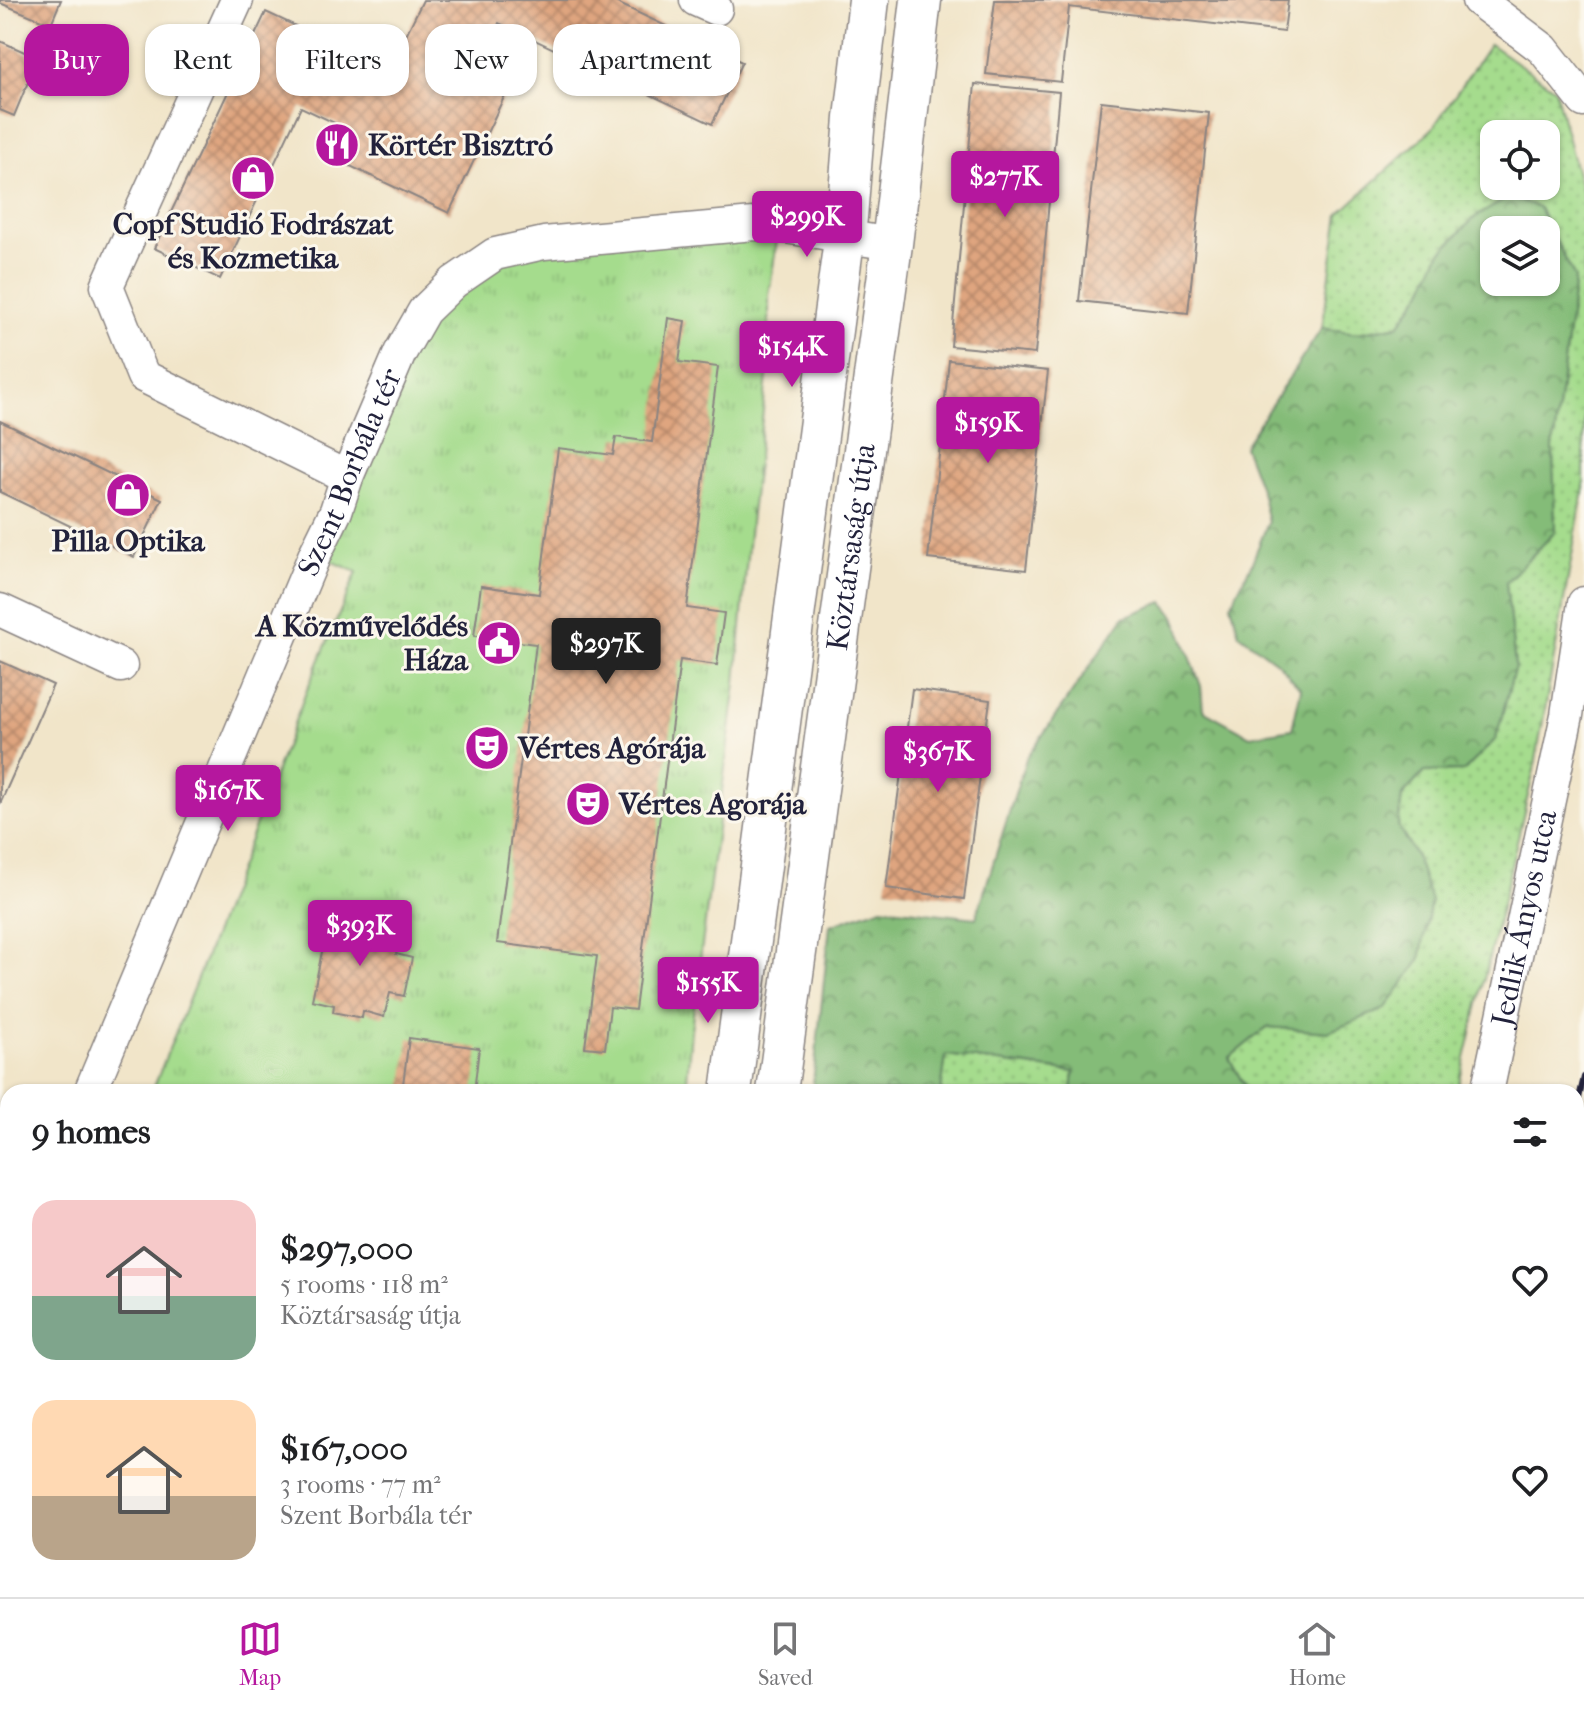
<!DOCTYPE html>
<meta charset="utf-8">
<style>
body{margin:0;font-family:"IM FELL French Canon",serif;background:#f6f6f6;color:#202124;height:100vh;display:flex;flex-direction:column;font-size:30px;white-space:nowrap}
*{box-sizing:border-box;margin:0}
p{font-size:26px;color:#757577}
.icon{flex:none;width:44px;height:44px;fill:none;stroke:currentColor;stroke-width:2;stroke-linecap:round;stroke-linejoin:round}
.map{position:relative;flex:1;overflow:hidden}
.drawer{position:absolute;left:0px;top:1084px;width:1584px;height:514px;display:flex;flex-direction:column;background:#fff;border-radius:24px 24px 0 0;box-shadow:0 2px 6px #0004}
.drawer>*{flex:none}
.hud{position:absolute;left:24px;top:24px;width:800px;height:72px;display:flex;gap:16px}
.tools{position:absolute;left:1480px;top:120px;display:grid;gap:16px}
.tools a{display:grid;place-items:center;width:80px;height:80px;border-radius:16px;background:#fff;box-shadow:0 2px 6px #0004;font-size:40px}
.price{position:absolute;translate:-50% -68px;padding:0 18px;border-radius:8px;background:#b5179e;color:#fff;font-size:26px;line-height:52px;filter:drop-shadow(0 2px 4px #0008)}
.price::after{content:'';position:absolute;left:50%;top:48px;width:24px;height:18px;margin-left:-12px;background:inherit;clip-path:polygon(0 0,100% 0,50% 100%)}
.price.current{background:#222;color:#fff}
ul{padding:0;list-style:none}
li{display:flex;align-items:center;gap:24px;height:200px;padding:0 32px}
li span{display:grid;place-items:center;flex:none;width:224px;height:160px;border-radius:24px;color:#555}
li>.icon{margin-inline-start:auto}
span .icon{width:96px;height:96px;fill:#fffc;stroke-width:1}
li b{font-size:34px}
h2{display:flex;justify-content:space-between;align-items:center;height:96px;padding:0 32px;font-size:34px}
.tag{padding:0 28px;border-radius:24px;background:#fff;box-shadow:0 2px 6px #0004;font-size:28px;line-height:72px}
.tag.current{background:#b5179e;color:#fff}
.dock{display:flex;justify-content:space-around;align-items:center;height:112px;border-top:2px solid #e0e0e0;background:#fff;font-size:22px;color:#757577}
.dock a{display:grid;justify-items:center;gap:4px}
.dock .current{color:#b5179e}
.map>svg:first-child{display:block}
</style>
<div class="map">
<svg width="1584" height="1597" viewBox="0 0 1584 1597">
<defs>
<pattern id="grass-dots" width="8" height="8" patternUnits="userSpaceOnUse" patternTransform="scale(2)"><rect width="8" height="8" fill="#a5dc8d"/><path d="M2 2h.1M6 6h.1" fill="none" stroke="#8ebc7b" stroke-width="1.8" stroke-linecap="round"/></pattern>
<pattern id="forest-crowns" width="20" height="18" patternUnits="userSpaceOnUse" patternTransform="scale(2)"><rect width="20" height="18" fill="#84bc78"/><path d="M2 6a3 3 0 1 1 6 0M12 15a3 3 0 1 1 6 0" fill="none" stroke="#6c9864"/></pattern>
<pattern id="park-tufts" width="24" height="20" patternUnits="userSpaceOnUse" patternTransform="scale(2)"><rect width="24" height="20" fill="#a5dc8d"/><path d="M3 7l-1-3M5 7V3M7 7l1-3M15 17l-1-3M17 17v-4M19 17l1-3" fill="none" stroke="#8ebc7b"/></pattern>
<pattern id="building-cross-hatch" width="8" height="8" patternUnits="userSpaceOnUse" patternTransform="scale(2)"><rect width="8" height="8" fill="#dfa57f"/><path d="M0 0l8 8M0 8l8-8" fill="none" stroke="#b48669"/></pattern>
</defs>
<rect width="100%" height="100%" fill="#fbf7ec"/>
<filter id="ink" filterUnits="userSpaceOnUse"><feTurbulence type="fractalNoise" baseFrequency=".0125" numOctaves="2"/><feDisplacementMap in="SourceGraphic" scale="16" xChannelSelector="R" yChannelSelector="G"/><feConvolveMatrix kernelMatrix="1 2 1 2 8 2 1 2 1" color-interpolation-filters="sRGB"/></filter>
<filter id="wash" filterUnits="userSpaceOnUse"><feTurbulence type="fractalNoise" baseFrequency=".006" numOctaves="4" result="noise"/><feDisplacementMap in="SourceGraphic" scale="32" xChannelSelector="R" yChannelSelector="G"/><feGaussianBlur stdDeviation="1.8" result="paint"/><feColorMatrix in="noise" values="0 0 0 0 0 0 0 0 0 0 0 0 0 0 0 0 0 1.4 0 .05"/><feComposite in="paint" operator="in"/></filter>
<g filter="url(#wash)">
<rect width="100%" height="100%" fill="#f1e5c9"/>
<path fill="url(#grass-dots)" stroke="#647f64" stroke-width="2" fill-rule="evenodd" d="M1490 44 1555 89 1584 201V487L1535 766 1457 1092H1248L1229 1058 1267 1027 1328 1032 1416 857 1398 826 1402 796 1424 772 1464 771 1496 739 1515 666 1506 582 1555 532 1553 448 1575 278 1539 208 1509 197 1474 218 1440 253 1423 290 1399 325 1357 333 1322 328 1339 214 1432 129ZM1494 134H1546V186H1494Z
M946 1055 1074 1072 1072 1092H941Z
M1584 1434V1597H1544L1546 1590H1576V1467Z"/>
<path fill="url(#forest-crowns)" stroke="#536f5a" stroke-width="2" fill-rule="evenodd" d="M1509 197 1539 208 1575 278 1553 448 1555 532 1506 582 1515 666 1496 739 1464 771 1424 772 1402 796 1398 826 1416 857 1431 901 1420 960 1385 1009 1328 1032 1267 1027 1229 1058 1248 1092H1072L1074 1072 946 1055 941 1092H812L830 925 882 907 976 918 1026 759 1124 617 1163 602 1175 616 1201 686 1203 710 1250 736 1292 729 1301 689 1278 663 1239 634 1231 604 1251 565 1268 522 1261 491 1244 446 1322 328 1357 333 1399 325 1423 290 1440 253 1474 218ZM1494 230H1546V282H1494Z"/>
<path fill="url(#park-tufts)" stroke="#647f64" stroke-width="2" d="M779 226 769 295V359L750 523 736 683 691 1030 686 1092H152L206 956 306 692 357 572 315 554 400 353 495 254Z
M8 1413V1590H373L371 1597H0V1427Z"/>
<g id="blocks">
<path fill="url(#building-cross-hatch)" d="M0 0H61L51 24 0 3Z
M423 0H611L742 62 712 124 499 23 473 78 506 93 449 213 327 155 341 126 301 107 220 279 154 248 266 12 370 61 384 31 403 41Z
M995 0H1288L1284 32 1069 7 1061 82 986 74Z
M0 41 38 58 14 116 0 110Z
M975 84 1059 92 1035 354 951 346Z
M1101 101 1209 113 1188 313 1079 301Z
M668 318 685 321 679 362 718 367 687 608 724 613 717 665 680 660 635 1010 610 1007 605 1049 585 1047 597 956 497 943 536 644 474 636 481 586 539 594 558 448 613 455 616 437 652 442Z
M949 360 1048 371 1026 570 928 559Z
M0 421 162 499 134 557 0 492Z
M0 661 53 685 0 804Z
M912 689 990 700 964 899 886 888Z
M349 916 371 921 370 926 400 932 396 954 412 958 404 996 390 993 384 1017 363 1011 362 1018 333 1012 334 1005 312 1000 329 918 348 922Z
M409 1038 479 1048 474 1092H402Z
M111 1590H213L212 1597H110Z
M830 1590H872L871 1597H829Z
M891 1590H966L965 1597H891Z"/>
</g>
</g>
<g filter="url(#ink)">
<use href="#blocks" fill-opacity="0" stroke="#8a8482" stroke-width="2"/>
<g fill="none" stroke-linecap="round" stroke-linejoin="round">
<g stroke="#8a8482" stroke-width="19">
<path id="service" d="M985 1597 986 1590
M1113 1597V1590"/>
</g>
<g stroke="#8a8482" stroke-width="35">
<g id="minor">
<path d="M237 0 107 286 143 376 347 477"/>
<path d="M696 0 716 9"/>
<path d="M1478 0 1543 49 1584 101"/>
<path d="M0 610 121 666"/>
<path id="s1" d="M90 1092 315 554 336 511 347 477 400 353 424 311 454 282 495 254 544 243 754 224 779 226 892 244"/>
<path id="s2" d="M1487 1092 1567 715 1584 603"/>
<path d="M0 1310 8 1291"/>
<path d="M371 1597 373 1590"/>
<path d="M1354 1597 1357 1590"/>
</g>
</g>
<g stroke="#8a8482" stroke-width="43">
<g id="tertiary">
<path d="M731 1092 847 217 855 118 869 0"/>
<path id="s3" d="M777 1092 892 244 921 0"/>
<path d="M674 1597 675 1590"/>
<path d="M722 1597 723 1590"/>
</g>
</g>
<use href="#service" stroke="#fff" stroke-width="16"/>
<use href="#minor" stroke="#fff" stroke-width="32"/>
<use href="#tertiary" stroke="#fff" stroke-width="40"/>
<path stroke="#22223b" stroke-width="6" d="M1576 1111 1584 1077
M1576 1225 1584 1191
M1463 1597 1464 1590
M1490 1597 1491 1590"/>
</g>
</g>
<defs>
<g id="restaurant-disc" transform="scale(2.3)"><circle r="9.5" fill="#b5179e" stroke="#fbf7ec"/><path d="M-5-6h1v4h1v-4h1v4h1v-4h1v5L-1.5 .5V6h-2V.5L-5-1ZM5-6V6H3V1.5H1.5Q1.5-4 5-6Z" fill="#fff"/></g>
<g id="shop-disc" transform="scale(2.3)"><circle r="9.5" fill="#b5179e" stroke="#fbf7ec"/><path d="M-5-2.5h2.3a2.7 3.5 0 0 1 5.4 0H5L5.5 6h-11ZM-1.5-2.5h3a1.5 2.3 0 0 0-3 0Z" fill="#fff"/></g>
<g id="civic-disc" transform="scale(2.3)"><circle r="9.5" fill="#b5179e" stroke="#fbf7ec"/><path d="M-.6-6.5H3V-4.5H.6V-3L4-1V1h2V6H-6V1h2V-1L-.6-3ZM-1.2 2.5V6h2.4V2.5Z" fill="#fff"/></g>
<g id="theatre-disc" transform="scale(2.3)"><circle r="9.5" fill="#b5179e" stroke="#fbf7ec"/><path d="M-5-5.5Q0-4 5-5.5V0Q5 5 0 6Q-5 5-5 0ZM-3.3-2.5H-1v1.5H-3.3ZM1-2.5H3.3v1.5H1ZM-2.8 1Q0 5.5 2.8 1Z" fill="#fff"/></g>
</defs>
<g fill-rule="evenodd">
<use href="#restaurant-disc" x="337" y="145"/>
<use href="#shop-disc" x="253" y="178"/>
<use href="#shop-disc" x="128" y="495"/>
<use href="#civic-disc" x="499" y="643"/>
<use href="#theatre-disc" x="487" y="748"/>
<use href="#theatre-disc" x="588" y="804"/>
</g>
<g text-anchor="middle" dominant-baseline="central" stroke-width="6" stroke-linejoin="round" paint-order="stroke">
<g font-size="30" font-weight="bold" fill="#22223b" stroke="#fbf7ec" text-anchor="start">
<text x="368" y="145">Körtér Bisztró</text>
<text x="253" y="224" text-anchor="middle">Copf Studió Fodrászat<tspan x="253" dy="34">és Kozmetika</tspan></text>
<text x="128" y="541" text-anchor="middle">Pilla Optika</text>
<text x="468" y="626" text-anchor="end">A Közművelődés<tspan x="468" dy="34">Háza</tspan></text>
<text x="518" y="748">Vértes Agórája</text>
<text x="619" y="804">Vértes Agorája</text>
</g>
<g font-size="30" fill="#22223b" stroke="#fbf7ec">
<text stroke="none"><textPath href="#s1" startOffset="672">Szent Borbála tér</textPath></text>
<text stroke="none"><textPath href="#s3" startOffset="550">Köztársaság útja</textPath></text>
<text stroke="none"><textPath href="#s2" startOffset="178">Jedlik Ányos utca</textPath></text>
</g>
</g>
</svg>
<div class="tools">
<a><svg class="icon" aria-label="locate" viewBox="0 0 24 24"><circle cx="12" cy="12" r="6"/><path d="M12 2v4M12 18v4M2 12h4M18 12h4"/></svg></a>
<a><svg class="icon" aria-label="layers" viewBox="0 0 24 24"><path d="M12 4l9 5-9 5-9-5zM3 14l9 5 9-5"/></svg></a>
</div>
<b class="price" style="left:1005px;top:219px">$277K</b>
<b class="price" style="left:807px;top:259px">$299K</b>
<b class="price" style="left:792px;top:389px">$154K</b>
<b class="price" style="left:988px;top:465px">$159K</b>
<b class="price current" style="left:606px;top:686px">$297K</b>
<b class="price" style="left:938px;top:794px">$367K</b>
<b class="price" style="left:228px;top:833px">$167K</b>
<b class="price" style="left:360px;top:968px">$393K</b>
<b class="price" style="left:708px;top:1025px">$155K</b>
<div class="hud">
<a class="tag current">Buy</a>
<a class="tag">Rent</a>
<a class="tag">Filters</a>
<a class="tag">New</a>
<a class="tag">Apartment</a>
</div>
<section class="drawer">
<h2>9 homes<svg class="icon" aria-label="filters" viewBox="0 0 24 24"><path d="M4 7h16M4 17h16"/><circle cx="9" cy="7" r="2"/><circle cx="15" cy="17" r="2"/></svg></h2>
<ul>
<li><span style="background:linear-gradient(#f6c9c9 60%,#7fa58c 0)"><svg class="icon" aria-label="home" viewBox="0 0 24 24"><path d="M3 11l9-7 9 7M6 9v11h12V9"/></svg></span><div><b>$297,000</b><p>5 rooms · 118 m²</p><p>Köztársaság útja</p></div><svg class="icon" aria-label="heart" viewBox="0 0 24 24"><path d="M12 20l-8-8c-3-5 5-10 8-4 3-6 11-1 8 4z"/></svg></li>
<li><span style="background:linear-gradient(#ffd9b3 60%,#b9a48a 0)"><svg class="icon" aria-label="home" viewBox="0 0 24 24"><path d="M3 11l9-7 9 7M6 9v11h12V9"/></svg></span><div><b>$167,000</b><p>3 rooms · 77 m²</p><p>Szent Borbála tér</p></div><svg class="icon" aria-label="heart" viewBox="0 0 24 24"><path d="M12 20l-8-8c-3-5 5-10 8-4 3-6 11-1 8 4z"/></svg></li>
</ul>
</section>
</div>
<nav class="dock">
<a class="current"><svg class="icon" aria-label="map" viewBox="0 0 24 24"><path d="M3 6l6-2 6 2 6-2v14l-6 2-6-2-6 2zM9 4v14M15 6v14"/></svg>Map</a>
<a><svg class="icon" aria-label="saved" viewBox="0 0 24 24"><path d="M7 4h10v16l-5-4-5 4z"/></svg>Saved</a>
<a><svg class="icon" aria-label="home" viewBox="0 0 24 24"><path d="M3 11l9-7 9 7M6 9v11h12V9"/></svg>Home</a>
</nav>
